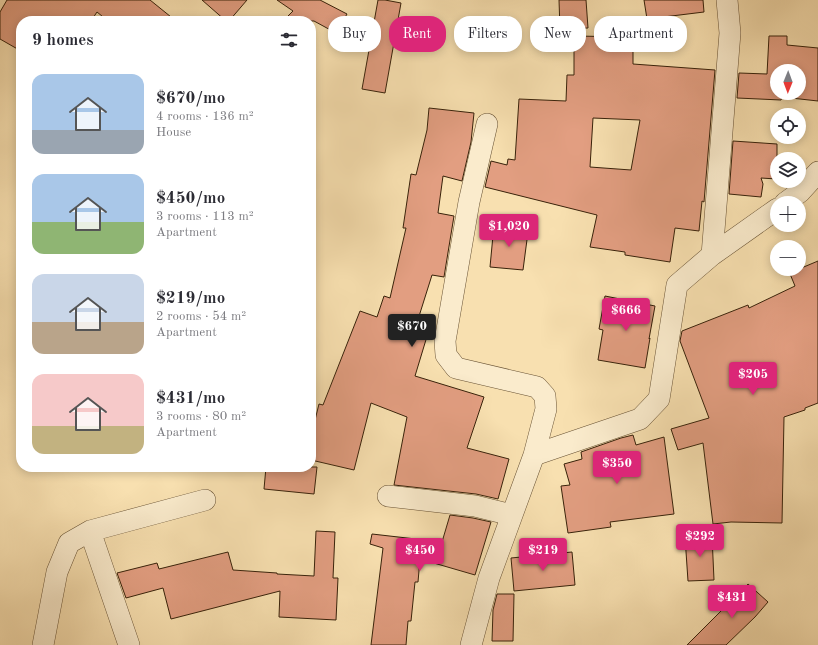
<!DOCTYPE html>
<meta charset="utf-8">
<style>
body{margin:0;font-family:"Old Standard TT",serif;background:#f7f7f7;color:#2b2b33;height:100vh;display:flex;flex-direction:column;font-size:15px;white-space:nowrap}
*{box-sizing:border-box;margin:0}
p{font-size:13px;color:#7c7c81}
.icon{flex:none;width:22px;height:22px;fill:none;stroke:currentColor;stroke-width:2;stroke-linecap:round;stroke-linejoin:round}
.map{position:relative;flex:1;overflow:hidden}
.side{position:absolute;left:16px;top:16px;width:300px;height:456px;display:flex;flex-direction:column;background:#fff;border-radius:16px;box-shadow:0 2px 10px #0003}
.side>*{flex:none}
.top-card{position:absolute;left:328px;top:16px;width:380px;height:36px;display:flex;gap:8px}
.needle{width:26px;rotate:181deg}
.tools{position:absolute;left:770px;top:64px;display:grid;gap:8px}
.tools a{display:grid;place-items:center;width:36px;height:36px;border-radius:50%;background:#fff;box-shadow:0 2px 10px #0003;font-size:20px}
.price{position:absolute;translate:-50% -34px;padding:0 9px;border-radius:4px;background:#db2777;color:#fff;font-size:13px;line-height:26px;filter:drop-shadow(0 1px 2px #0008)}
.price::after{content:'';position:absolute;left:50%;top:24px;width:12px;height:9px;margin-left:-6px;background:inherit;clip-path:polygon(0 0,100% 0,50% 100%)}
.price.active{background:#222;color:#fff}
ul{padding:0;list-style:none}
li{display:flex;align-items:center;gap:12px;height:100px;padding:0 16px}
li span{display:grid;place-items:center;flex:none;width:112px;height:80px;border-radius:12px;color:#555}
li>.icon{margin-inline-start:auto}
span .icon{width:48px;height:48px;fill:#fffc;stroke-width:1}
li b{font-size:17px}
h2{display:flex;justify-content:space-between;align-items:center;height:48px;padding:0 16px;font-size:17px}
.pill{padding:0 14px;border-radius:16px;background:#fff;box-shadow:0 2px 10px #0003;font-size:14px;line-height:36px}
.pill.active{background:#db2777;color:#fff}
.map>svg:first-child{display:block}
</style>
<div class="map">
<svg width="818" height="645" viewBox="0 0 818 645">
<rect width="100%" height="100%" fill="#f8e0b0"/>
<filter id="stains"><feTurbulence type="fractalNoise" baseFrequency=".005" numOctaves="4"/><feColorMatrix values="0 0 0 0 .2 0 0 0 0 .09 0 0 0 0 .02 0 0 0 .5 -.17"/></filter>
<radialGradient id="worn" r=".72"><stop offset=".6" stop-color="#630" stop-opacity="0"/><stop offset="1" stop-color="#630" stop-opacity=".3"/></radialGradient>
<path fill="#e29e81" stroke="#38220a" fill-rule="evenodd" d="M7 0H150L176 21H108L97 12 91 21H21V51L0 39V12Z
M202 0H247L229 21H226Z
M277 0H320L347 14 336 33 314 21H283L293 11Z
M378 0H385L401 3 385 93 362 89Z
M559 0H586L588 28 560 29Z
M644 0H703L704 12 647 19Z
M574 36 633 37V64L715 70 704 202 702 201 699 231 675 228 670 262 625 255V252L590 247 597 215 485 187 491 161 507 165 508 159 515 160 519 99 566 101 567 75H574ZM593 118 640 120 631 170 590 167Z
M769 36H787V45L818 48V101L782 97 781 100 737 98 739 73 767 74ZM777 71H799V93H777Z
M429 108 474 113 471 142 462 181 443 176 438 213 454 216 444 277 432 275 415 329 428 333 415 376 484 397 467 448 509 459 498 499 476 494 394 485 407 417 371 403 354 470 311 460V436L319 404 323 405 360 311 377 317 384 296 390 298 406 228H403L411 174 416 175 427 130Z
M733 141 777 144V179L761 178 763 184 761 197 729 194Z
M494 225 528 232 523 270 490 267Z
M818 261V403L805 408V410L784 417 782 523 731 522 713 524 703 443 678 450 671 429 709 418 680 341 682 331 748 305 749 308 795 286 788 269H799Z
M605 296 655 306 649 339 650 338 645 368 598 360 603 330 599 329Z
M633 435 636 445 664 437 674 514 610 522 611 527 568 533 561 486 570 485 564 464 582 459 581 452 621 438Z
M266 467H317L314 494 264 489Z
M450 515 473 518 491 522 475 575 420 559 418 582H415L411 621H408L406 645H371L383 548 370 544 372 534 442 542Z
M316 531 335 532 333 578H338L336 620 279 617 280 591 171 619 163 588 126 598 117 573 157 563 159 569 228 552 233 570 277 573V574L314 576Z
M712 536 714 580 688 581 685 537Z
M572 552 575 585 514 591 511 558Z
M748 584 768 602 755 617 726 645H687Z
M497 594H514L513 641H492L493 610Z"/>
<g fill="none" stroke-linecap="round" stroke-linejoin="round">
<g stroke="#685234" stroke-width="22">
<path id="street" d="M487 124 469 202 445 341 446 355 456 368 537 387 545 396 546 409 534 455
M785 203 800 192 818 172
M712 255 730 33 727 0
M388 496 475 506 512 515
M90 531 129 645
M43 645 57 572 69 543 90 531 205 500
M471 645 489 578 534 455 640 419 659 399 677 285 712 255 777 209"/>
</g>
<use href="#street" stroke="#faebcc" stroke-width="21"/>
</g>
<rect width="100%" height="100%" filter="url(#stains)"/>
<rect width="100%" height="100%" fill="url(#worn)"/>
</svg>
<div class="tools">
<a><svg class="needle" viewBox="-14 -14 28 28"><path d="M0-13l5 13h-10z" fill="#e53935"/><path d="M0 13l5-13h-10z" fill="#7c7c81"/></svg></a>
<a><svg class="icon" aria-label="locate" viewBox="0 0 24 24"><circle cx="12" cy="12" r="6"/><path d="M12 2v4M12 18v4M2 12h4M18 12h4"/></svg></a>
<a><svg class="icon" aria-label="layers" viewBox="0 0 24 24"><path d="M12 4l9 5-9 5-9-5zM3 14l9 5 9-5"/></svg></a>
<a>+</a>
<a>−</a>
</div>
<b class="price" style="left:509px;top:248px">$1,020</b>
<b class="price" style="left:626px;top:332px">$666</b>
<b class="price active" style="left:412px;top:348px">$670</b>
<b class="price" style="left:753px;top:396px">$205</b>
<b class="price" style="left:617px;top:485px">$350</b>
<b class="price" style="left:700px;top:558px">$292</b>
<b class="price" style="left:420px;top:572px">$450</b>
<b class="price" style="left:543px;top:572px">$219</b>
<b class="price" style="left:732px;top:619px">$431</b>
<div class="top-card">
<a class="pill">Buy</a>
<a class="pill active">Rent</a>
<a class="pill">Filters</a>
<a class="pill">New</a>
<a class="pill">Apartment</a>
</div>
<section class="side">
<h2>9 homes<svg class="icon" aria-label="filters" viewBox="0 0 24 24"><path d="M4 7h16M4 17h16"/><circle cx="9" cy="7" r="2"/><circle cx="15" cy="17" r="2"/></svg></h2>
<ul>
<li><span style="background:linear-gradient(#a9c7e8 70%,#9aa5b1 0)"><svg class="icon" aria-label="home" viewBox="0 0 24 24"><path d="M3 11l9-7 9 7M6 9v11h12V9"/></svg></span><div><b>$670/mo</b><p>4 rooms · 136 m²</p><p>House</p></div></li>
<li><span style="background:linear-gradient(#a9c7e8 60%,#8fb573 0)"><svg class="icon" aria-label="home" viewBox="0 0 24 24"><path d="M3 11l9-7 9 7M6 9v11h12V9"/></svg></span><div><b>$450/mo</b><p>3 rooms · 113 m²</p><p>Apartment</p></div></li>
<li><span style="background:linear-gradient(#c9d6e8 60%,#b9a48a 0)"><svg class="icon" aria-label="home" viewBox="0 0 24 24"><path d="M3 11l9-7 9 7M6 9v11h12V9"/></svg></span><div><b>$219/mo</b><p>2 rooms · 54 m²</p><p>Apartment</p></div></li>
<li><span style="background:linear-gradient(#f6c9c9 65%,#c2b280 0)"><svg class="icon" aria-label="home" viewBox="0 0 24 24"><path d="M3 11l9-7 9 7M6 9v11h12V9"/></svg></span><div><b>$431/mo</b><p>3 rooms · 80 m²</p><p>Apartment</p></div></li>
</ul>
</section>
</div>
